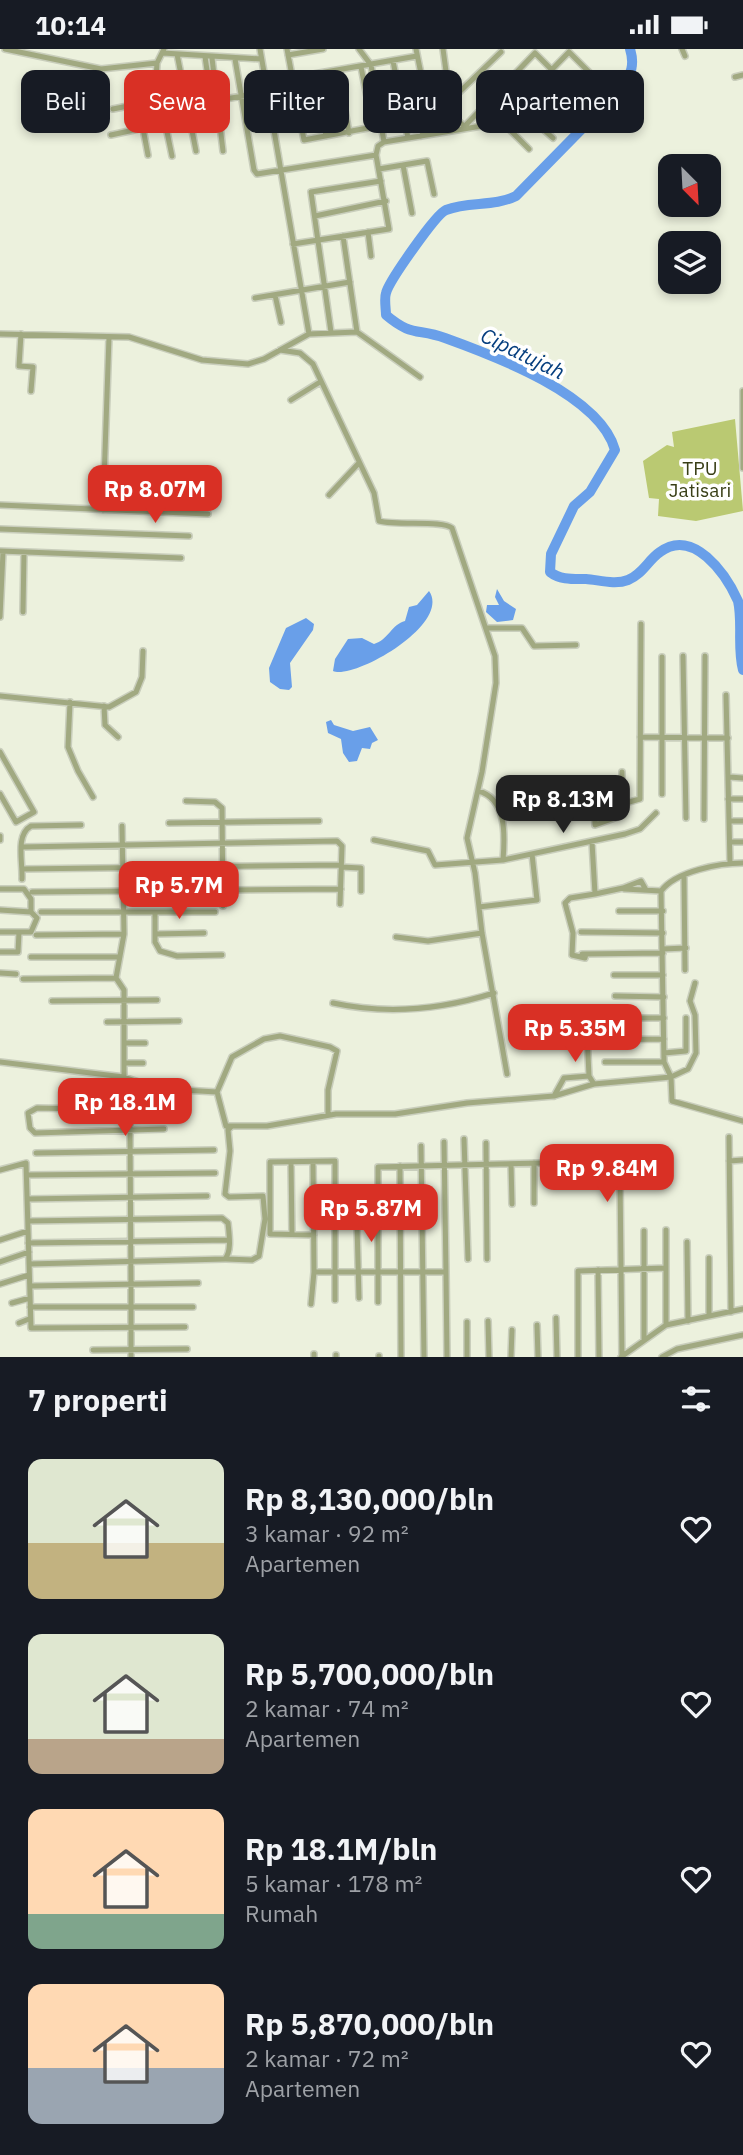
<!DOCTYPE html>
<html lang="id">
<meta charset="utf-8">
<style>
body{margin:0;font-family:"IBM Plex Sans",sans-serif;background:#20242c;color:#f1f3f6;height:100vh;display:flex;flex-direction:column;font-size:26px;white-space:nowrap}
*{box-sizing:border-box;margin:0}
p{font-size:23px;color:#9ea1a6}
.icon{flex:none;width:38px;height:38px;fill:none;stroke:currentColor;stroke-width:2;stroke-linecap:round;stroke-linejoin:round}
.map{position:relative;height:1308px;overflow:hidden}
.drawer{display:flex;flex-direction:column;background:#171b24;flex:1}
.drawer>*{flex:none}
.guide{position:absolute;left:21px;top:21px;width:702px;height:63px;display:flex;gap:14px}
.needle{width:46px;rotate:156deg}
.controls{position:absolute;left:658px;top:105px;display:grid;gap:14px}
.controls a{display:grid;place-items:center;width:63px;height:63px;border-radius:14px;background:#171b24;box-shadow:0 4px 10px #0003;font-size:35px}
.price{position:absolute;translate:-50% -60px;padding:0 16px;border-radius:14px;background:#d93025;color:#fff;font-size:23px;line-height:46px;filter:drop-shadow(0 2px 4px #0008)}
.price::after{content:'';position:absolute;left:50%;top:42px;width:21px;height:16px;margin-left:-10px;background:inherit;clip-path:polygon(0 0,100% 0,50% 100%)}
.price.active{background:#222;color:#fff}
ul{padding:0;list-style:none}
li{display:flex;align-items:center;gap:21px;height:175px;padding:0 28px}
li span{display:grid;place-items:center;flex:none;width:196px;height:140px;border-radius:14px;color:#555}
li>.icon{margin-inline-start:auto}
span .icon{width:84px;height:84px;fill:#fffc;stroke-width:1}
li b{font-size:30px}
h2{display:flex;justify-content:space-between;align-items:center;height:84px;padding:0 28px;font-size:30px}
.tag{padding:0 24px;border-radius:14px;background:#171b24;box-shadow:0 4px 10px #0003;font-size:24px;line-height:63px}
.tag.active{background:#d93025;color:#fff}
.status{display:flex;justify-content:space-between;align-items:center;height:49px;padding:0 35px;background:#171b24;direction:ltr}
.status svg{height:19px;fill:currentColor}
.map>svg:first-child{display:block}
</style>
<div class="status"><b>10:14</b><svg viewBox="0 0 49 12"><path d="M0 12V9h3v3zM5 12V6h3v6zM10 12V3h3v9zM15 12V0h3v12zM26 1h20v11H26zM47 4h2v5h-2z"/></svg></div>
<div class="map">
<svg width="743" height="1308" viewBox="0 0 743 1308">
<rect width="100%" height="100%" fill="#ecf1dd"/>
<path fill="#bac972" d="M735 370 743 462 696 472 658 467 659 450 649 449 643 412 667 396 674 398 672 383Z"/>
<path fill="#699fe9" d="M497 540 504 552 516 560 513 571 497 573 486 563 487 556H499L495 548Z
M429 542C452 575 354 631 333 622L335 610 348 590 362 589 374 595C388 591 392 575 405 572L409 558 417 556Z
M306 569 314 575 313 581 290 614 292 638 289 641 280 640 270 633 269 619 286 579Z
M331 671 334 676 353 682 370 678 378 691 372 694 370 700 362 699 357 712 349 713 343 704 341 690 328 684 326 673Z"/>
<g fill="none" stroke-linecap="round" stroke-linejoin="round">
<path stroke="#699fe9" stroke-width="10" d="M630 0C635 16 631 25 622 39L516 147C494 158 469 152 446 161 436 165 389 232 386 244 384 250 386 260 386 266 412 288 417 279 445 289 495 307 600 346 615 401L590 443 574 457 551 505 550 523C560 531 573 530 586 530 599 531 615 536 628 531 643 525 648 511 660 503 693 478 726 525 738 552 743 574 737 599 743 621"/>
<g stroke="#c9cebc" stroke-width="8">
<path id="minor" d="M5 0 101 20 157 14
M164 0 157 14 156 30 172 107
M260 0 309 285
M287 0 304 91 373 78 361 18
M359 0 371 16 384 93
M416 0 431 74
M443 0 450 52
M682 0 685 7
M163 4 261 10
M177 5 196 102
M288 6 323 0
M205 8 212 54
M212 9 223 102
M235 10 254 121 257 125 376 106 378 97 384 93 500 74 569 3 592 26
M393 12 408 89
M338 22 349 84
M314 26 326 87
M735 28 743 26
M267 38 291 29 417 7
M535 38 571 73
M517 57 553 89
M444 59 464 77
M113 60 138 55
M162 60 268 43
M502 73 529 100
M462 80 535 4 583 52
M111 86 143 79
M421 87 450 52 501 3
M148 106 135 37 156 30
M403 116 412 164
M379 120 427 112 434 145
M315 167 386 152
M368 183 371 207
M343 187 357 283 420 328
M293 195 389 180 376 106
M275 246 281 273
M255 249 350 233
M331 283 311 143 381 132
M0 285 129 288 202 311 248 315 264 310 309 285 357 283
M21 285 19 317 33 318 31 342
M280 301 300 304 313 315 374 444 379 472C398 477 442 471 452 479L495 607 496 634 482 723 467 789 475 824 482 884 507 1025
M743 342V419
M291 351 320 333
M329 446 358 415
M0 456 208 465
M103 461 109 288
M0 480 189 487
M0 502 181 509
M23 563 24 503
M0 568 3 503
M488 579H522L534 597 576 596
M683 607 686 769
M726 646 730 814
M0 647 109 658 136 643 142 628 143 602
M70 653 68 698 78 722 93 748
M104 657 105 676 118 688
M640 688 728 689
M0 703 34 763 16 773 0 745
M622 723V755
M729 728 743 729
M478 742C507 749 505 787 503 811
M662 745V608
M594 748 595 776 623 766 622 755 640 750 641 575
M728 750H743
M186 752 215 753 222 759 223 857
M704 770 705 607
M731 772H743
M169 774 319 772
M122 777 124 885 116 929 124 941V1028
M0 787V791
M374 791 428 802 435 816 503 811 625 785 640 780 656 764
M730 793H743
M22 798 337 792 342 797 340 855
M341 818 361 819V842
M22 820 341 816
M684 828 685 921
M22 830C23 814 15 786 31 777L81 776
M0 840H24L31 850V863
M646 841 641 832 623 839 624 840 661 842C676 822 720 814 743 814
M661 842 664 1013 671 1028 672 1052 743 1072
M32 843 341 840
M595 845 623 839
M479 858 537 851 532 805
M0 861 31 863 37 869 31 883H0
M619 862H663
M41 863H215
M155 863V893L160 902 177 907 222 906
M581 883 663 884
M155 885 204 884
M36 886 124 885
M396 888 428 892 482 884
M663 900 686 899
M0 903H18L19 883
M582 905 663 904
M586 905 585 909 572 906 573 884 565 854 570 849 595 845 592 793
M31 908H119
M0 924 16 925
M614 926H663
M23 930 116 929
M615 947 664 948
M52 952 157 951
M333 954C388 966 440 961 494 944
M616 969H664
M107 973 179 972
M587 985 589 1027 594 1035
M603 991 664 990
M124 994H145
M664 1004 686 1002V969
M0 1013 124 1028 150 1037 182 1041 217 1043
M605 1013H664
M124 1014H143
M554 1047 564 1029 589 1027
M129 1061 160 1059 168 1039
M328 1066V1041L337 1002 330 998 280 987 264 990 232 1008 217 1043 226 1077H267L336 1065H395L467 1054 554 1047 594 1035 671 1028 688 1020 696 1004 695 966 690 952 695 934
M729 1088 731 1263
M464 1090 468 1210
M444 1093 446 1223
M486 1094 487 1210
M421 1097 424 1308
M36 1104 214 1101
M729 1112 743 1111
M291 1113 292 1185
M313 1113 314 1223H446L447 1308
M511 1115 512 1155
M400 1117 401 1308
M0 1121 26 1114 31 1279 185 1278
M27 1126 215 1124
M620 1128 622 1308
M356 1141 359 1249
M27 1150 207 1147
M534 1154V1114
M28 1172 222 1169 228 1174C229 1185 232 1202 225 1210L29 1215
M666 1181V1276
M314 1186 270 1185V1113L335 1112V1251
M0 1191 28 1182
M687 1193 688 1272
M28 1194 229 1191
M709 1209V1267
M226 1210 252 1211 259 1207 265 1170 263 1147 229 1148 225 1145 230 1102 228 1081 231 1078
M0 1213 29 1203
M598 1221 599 1308
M0 1235 29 1226
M30 1237 198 1234
M378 1253V1118L543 1114
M12 1254 30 1249
M311 1255 314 1223
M30 1258H193
M556 1269 557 1308
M488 1272 489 1308
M467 1273V1308
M19 1274 29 1270
M537 1276 538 1308
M644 1291V1182
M93 1301 187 1300
M314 1305V1308
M379 1307V1308
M131 1308V1236L130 1081 129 1061 37 1059 28 1064 30 1079 35 1084 164 1080
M336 1308V1306
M511 1308 512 1281
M578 1308V1222L666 1219
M621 1308 666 1276 743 1260
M662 1308 677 1300 743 1286"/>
</g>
<use href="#minor" stroke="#a1a981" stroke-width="5"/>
</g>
<g text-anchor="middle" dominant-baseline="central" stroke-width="7" stroke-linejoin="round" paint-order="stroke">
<g font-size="19" fill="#393f17" stroke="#fff">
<text x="700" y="419">TPU<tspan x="700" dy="22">Jatisari</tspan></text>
</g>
<g font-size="21" font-style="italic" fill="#053e7e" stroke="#fff">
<text transform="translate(523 304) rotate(26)">Cipatujah</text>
</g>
</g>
</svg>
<div class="controls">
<a><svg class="needle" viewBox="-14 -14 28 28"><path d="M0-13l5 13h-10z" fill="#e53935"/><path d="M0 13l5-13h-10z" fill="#9ea1a6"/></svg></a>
<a><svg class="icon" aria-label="layers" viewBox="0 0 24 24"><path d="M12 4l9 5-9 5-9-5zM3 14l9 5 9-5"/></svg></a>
</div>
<b class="price" style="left:155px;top:476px">Rp 8.07M</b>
<b class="price active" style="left:563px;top:786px">Rp 8.13M</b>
<b class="price" style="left:179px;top:872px">Rp 5.7M</b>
<b class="price" style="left:575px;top:1015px">Rp 5.35M</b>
<b class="price" style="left:125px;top:1089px">Rp 18.1M</b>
<b class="price" style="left:607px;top:1155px">Rp 9.84M</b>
<b class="price" style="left:371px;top:1195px">Rp 5.87M</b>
<div class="guide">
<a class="tag">Beli</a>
<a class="tag active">Sewa</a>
<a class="tag">Filter</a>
<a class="tag">Baru</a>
<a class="tag">Apartemen</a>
</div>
</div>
<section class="drawer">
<h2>7 properti<svg class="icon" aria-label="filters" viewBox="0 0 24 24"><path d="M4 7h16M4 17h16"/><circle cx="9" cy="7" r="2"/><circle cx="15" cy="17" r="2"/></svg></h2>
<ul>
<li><span style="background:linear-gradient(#dfe7d0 60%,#c2b280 0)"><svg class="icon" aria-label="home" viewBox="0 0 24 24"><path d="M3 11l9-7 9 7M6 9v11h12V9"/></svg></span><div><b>Rp 8,130,000/bln</b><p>3 kamar · 92 m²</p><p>Apartemen</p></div><svg class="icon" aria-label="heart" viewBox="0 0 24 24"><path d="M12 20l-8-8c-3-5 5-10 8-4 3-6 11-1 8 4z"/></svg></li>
<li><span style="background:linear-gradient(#dfe7d0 75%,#b9a48a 0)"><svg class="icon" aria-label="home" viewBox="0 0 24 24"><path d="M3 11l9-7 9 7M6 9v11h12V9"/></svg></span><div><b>Rp 5,700,000/bln</b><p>2 kamar · 74 m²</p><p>Apartemen</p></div><svg class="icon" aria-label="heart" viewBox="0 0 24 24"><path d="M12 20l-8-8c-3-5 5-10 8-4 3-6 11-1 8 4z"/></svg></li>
<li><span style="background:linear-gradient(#ffd9b3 75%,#7fa58c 0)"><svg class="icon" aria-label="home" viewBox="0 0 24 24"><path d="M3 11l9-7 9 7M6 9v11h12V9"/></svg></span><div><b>Rp 18.1M/bln</b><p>5 kamar · 178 m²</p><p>Rumah</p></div><svg class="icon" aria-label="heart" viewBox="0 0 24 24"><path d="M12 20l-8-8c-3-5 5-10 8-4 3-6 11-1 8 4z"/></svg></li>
<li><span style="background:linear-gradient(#ffd9b3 60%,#9aa5b1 0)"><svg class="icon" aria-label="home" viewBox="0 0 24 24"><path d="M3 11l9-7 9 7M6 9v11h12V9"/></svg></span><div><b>Rp 5,870,000/bln</b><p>2 kamar · 72 m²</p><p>Apartemen</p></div><svg class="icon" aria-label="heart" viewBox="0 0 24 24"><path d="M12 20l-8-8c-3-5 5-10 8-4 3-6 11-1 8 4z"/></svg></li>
</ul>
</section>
